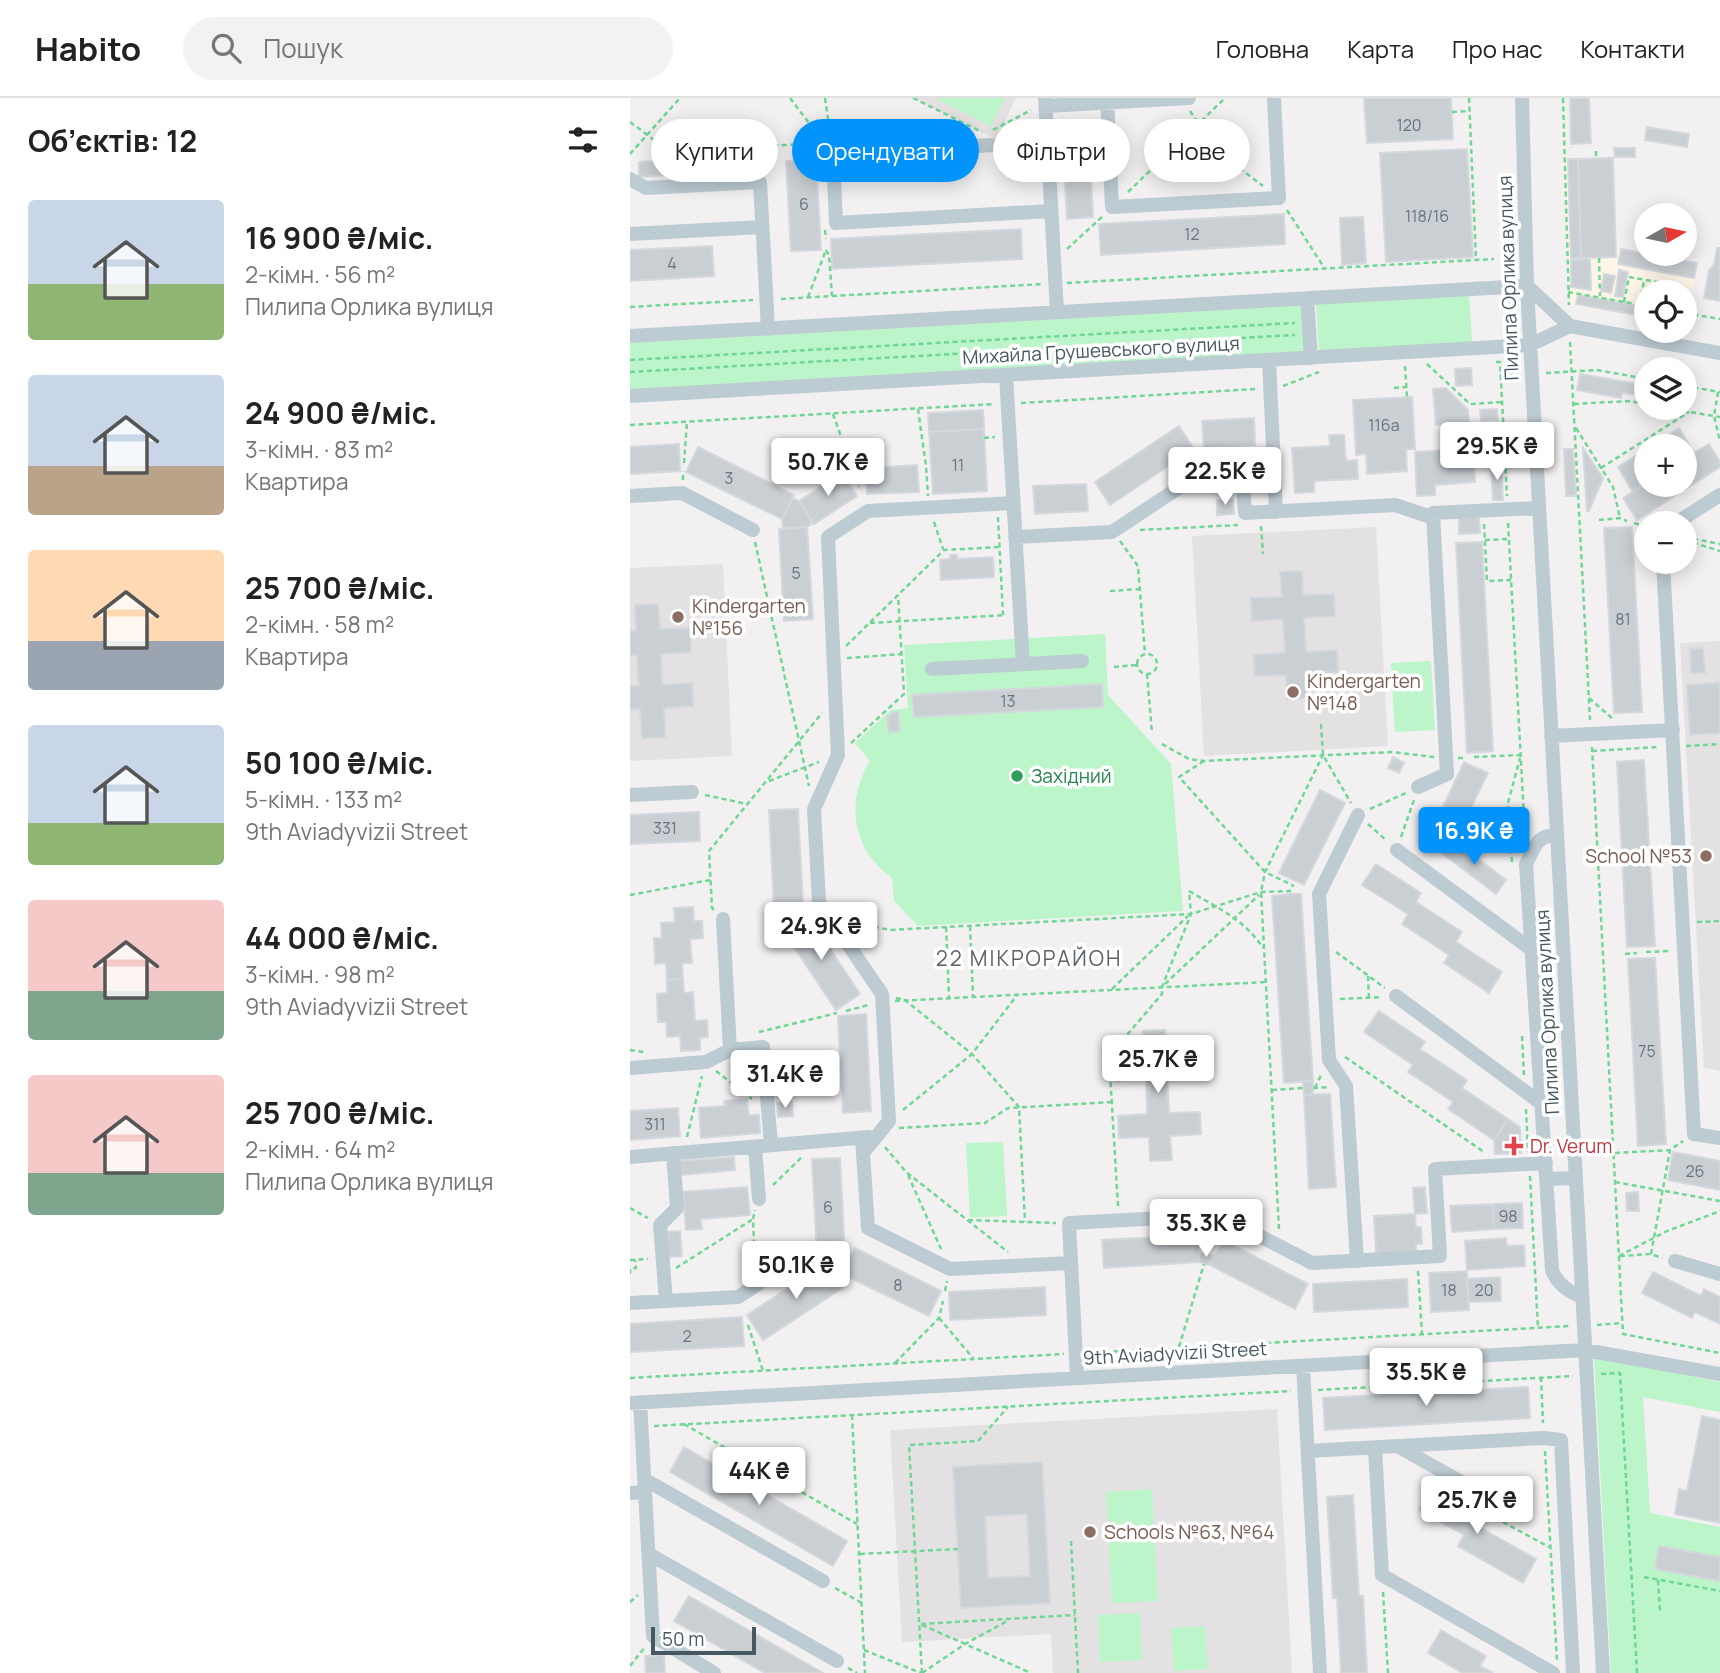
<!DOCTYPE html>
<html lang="uk">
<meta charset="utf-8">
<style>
body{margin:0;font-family:Manrope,sans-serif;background:#f2f2f2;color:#222;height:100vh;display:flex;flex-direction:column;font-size:26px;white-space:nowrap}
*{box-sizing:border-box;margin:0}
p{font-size:23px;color:#767676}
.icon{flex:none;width:38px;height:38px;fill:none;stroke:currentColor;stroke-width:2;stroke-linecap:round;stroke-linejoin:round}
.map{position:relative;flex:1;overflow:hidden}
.side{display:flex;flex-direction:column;background:#fff;width:630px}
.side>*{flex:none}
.banner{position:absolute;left:21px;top:21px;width:665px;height:63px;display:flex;gap:14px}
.needle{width:46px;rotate:81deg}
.controls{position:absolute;left:1004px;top:105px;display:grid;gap:14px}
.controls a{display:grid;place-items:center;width:63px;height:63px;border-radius:50%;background:#fff;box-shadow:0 4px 18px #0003;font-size:35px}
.scale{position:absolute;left:21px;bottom:18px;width:105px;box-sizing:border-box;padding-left:7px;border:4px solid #465861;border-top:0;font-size:19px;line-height:24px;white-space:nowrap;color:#465861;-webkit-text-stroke:5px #fff;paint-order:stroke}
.price{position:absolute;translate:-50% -60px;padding:0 16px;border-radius:7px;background:#fff;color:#222;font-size:23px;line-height:46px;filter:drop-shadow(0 2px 4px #0008)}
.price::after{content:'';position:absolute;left:50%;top:42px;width:21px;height:16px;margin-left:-10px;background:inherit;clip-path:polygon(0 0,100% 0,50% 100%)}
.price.on{background:#0394fb;color:#fff}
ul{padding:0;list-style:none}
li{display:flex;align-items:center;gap:21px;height:175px;padding:0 28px}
li span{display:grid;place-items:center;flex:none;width:196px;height:140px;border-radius:7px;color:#555}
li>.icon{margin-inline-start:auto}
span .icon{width:84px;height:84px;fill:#fffc;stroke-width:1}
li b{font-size:30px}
h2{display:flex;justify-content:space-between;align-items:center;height:84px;padding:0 28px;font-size:30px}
.tag{padding:0 24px;border-radius:32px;background:#fff;box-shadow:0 4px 18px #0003;font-size:24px;line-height:63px}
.tag.on{background:#0394fb;color:#fff}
header{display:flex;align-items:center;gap:42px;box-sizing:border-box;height:98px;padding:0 35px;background:#fff;border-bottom:2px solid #e0e0e0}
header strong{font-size:33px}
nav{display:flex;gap:38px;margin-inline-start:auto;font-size:24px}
.search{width:490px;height:63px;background:#f2f2f2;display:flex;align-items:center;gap:18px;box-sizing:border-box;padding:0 24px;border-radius:38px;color:#767676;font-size:26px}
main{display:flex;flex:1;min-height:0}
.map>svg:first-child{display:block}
</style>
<header>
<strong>Habito</strong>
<div class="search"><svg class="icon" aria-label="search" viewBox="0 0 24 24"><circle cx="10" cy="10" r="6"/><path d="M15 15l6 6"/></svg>Пошук</div>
<nav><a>Головна</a><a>Карта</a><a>Про нас</a><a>Контакти</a></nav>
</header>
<main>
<section class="side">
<h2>Об’єктів: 12<svg class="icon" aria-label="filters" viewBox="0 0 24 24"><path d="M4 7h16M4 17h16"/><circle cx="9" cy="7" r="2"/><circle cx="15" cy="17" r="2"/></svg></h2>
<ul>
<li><span style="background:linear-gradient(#c9d6e8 60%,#8fb573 0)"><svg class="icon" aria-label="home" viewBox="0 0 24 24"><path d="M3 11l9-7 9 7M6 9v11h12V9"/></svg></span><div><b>16 900 ₴/міс.</b><p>2-кімн. · 56 m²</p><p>Пилипа Орлика вулиця</p></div></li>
<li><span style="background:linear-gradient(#c9d6e8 65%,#b9a48a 0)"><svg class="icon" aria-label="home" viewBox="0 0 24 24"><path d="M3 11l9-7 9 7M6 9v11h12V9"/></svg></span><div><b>24 900 ₴/міс.</b><p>3-кімн. · 83 m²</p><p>Квартира</p></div></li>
<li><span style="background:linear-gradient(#ffd9b3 65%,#9aa5b1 0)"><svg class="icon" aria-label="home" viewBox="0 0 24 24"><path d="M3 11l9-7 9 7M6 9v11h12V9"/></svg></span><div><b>25 700 ₴/міс.</b><p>2-кімн. · 58 m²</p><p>Квартира</p></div></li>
<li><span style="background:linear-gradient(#c9d6e8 70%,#8fb573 0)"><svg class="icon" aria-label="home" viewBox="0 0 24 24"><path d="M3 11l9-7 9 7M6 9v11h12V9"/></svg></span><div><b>50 100 ₴/міс.</b><p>5-кімн. · 133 m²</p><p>9th Aviadyvizii Street</p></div></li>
<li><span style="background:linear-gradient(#f6c9c9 65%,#7fa58c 0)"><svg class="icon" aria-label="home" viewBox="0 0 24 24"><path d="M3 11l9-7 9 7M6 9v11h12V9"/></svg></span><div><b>44 000 ₴/міс.</b><p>3-кімн. · 98 m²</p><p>9th Aviadyvizii Street</p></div></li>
<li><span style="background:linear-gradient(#f6c9c9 70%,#7fa58c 0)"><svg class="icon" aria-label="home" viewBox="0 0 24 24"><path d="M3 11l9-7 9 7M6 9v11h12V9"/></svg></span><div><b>25 700 ₴/міс.</b><p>2-кімн. · 64 m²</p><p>Пилипа Орлика вулиця</p></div></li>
</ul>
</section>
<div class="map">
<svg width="1090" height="1575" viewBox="0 0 1090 1575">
<rect width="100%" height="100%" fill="#f3f0f1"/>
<path fill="#fef5e9" d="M983 60 986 150 1067 165 1056 227 1055 194H1017V220L940 207 936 61Z"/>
<path fill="#e4e1e3" d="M283 0H386L366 41Z
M746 429 758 648 574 658 562 438Z
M93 466 102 658 0 663V470Z
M1090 543V973L1074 970 1050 545Z
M647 1311 662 1575H423L421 1536 272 1544 260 1332Z"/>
<path fill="#bbf5c9" d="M305 0H375L361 28Z
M839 197 842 244 689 253 686 206Z
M671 207 674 253 0 292V245Z
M475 536 478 597 541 666 553 813 288 828 264 803 262 780C222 751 215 704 240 663L225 645 261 612 278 610 274 547Z
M801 563 805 632 765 634 761 565Z
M373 1044 377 1118 340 1120 336 1045Z
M964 1259 1090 1284V1314L1013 1299 1020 1415 1090 1429V1575H981Z
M522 1391 528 1503 482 1505 476 1394Z
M510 1515 512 1562 470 1564 468 1517Z
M575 1528 578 1571 544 1573 541 1530Z"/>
<path fill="#cacfd4" stroke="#d4d8dd" stroke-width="2" fill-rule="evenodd" d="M734 0H821L823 41 737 45Z
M940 0H959L961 45 941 46Z
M458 25 463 119 437 121 432 27Z
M1017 29 1059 36 1057 49 1015 42Z
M984 50H1005V59H985Z
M837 51 843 159 756 164 750 55Z
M121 57 122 72 9 79V64Z
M983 60 986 159 951 160 948 61Z
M186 61 191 152 161 153 156 63Z
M938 61H948L951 160 941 161Z
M654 116 655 146 471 157 469 126Z
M733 119 736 165 712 167 710 120Z
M391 131 392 161 202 171 201 141Z
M82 148 84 178 0 183V152Z
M1087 150H1090V203L1074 200 1079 172 1084 167Z
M991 151 1067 165 1064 180 988 166Z
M960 161 961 192 941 189V162Z
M989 172 998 174 993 199 985 198Z
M974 176 985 178 981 195 971 193Z
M948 197 1017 209V219L946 206Z
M841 270 842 287 826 288 825 271Z
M950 276 1009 286 1007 297 992 295 991 300 947 292Z
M816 290 838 312 839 325 806 327 803 291Z
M782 299 785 351H776L777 373 737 376 736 356 726 357 723 302Z
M867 311 868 322 851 323 850 312Z
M353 312 354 331 299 334 298 315Z
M624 320 625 347 574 350 572 323Z
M549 328 564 351 480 407 465 384Z
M1049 330 1064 355 1055 360V348H1029L1027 344Z
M354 331 357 393 303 396 299 334Z
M699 337H714L716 363 727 362 728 381 684 383V394L665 395 662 350 700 348Z
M834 340 836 366H844L845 384 805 387V397L787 398 785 354 820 352V341Z
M49 346 50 373 0 376V349Z
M1079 346 1090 364V369L1007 422 993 400 1017 385V387H1055V360Z
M68 349 164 397 152 421 56 374Z
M953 350 973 380 959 413H957Z
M934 351H943L946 398H936Z
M1010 355 1017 365V385L1003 394 988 369Z
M871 366 873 402H863L861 367Z
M287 367 289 394 237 396 236 370Z
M212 375 227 398 184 426 169 403Z
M456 386 458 413 405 416 403 388Z
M162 400 169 403 183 425 177 429 153 431 152 421Z
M603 401 604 416 587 417V402Z
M849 419 850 435 829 436V420Z
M177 429 183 521 154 523 149 431Z
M1002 429 1012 614 984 615 974 430Z
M852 444 863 653 837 655 826 445Z
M320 457H327V461L363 459 364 479 311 482 310 462 320 461Z
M672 473 673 497 704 496 705 518 674 520 676 554 707 552 708 574 678 575V600L657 601 656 577 625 578 624 557 655 555 653 521 622 523 621 500 652 499 650 474Z
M28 506 30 531 60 530 61 554 31 556 32 587 62 585 63 608 34 610 35 639 12 640 10 611 0 612V588H9L7 557H0V533H6L5 507Z
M1073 550 1075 575H1061L1060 551Z
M1090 585V635L1060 637 1057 587Z
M472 586 473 609 284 619 282 597Z
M268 614 270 633 259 634 257 620 262 615Z
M763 659 774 665 769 675 758 670Z
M1014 662 1025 848 997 849 987 664Z
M834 664 858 675 836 720 813 709Z
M690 692 715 705 674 787 649 775Z
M168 711 173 808 144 809 139 712Z
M69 714 70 743 0 746V717Z
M823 742 876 782 866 796 813 756Z
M746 766 791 795 786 804 832 834 826 844 872 874 859 895 814 865 819 857 772 826 778 816 732 787Z
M662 796H671L683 983 654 985 642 798Z
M63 809 64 823H72L73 840 60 841 62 865H52L53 881 37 882 36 865 25 866 24 840H32L31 825 45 824 44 810Z
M144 809H163L168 820 152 831Z
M176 815 230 896 206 912 152 831Z
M1025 860 1036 1046 1008 1048 998 861Z
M53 881 54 895 63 894 65 923 77 922 78 939 70 940V952L51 953 50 938 37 939 36 924H28L27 896 37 895V882Z
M749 913 795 944 790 951 837 982 832 990 878 1021 864 1042 818 1011 823 1004 778 974 783 967 734 934Z
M236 916 241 1013 213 1015 208 918Z
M535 932 536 957 567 955 568 978 537 980 539 1015 570 1014 571 1036 540 1038 542 1062 520 1063 519 1039 489 1040 488 1018 517 1016 516 981 486 983 485 960 514 958 513 933Z
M683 983V997H674L673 984Z
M700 996 706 1089 679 1091 674 997Z
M117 1001 119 1017H129L130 1035 71 1040 69 1010 95 1008 94 1003Z
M162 1004 163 1018 148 1019 147 1005Z
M48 1010 50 1038 0 1042V1013Z
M878 1021 890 1029 891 1055 865 1056 864 1042Z
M1043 1054 1090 1063V1092L1038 1082Z
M104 1059 105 1072 51 1077 50 1063Z
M210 1060 215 1158 187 1159 182 1061Z
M117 1089 120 1117 71 1121 72 1131 56 1132 53 1094Z
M795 1089 797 1115 785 1116 783 1090Z
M1008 1094 1009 1113H997L996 1095Z
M892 1105 893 1130 864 1131 863 1106Z
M863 1106 864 1131 822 1134 820 1108Z
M785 1116 786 1129H791L792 1146H786V1153L746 1155 744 1118Z
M50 1133 52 1158 39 1159 37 1134Z
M567 1137 569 1164 474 1170 472 1142Z
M876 1140 877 1148 894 1147 895 1168 837 1172 835 1143Z
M593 1142 678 1186 665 1211 580 1167Z
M225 1150 311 1193 299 1218 212 1176Z
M568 1155 577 1157 585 1158 580 1167 569 1164Z
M215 1158 220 1160 212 1176 207 1179 198 1164V1159Z
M198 1164 214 1189 133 1242 117 1217Z
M837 1173 839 1212 801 1214 799 1175Z
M1023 1174 1071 1198 1074 1191 1090 1199V1226L1065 1214 1062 1220 1012 1195Z
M870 1179 871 1203 838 1204 837 1181Z
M777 1181 778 1209 684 1214 683 1186Z
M415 1189 416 1217 320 1222 319 1194Z
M112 1219 114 1248 0 1254V1226Z
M898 1289 900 1320 695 1332 693 1300Z
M1072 1318 1090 1322V1425L1045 1416 1049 1391 1057 1393Z
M54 1349 217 1443 203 1468 40 1374Z
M412 1364 420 1505 331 1510 323 1369ZM397 1416 400 1478 358 1480 355 1418Z
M802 1389 847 1414 842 1425 906 1461 893 1485 828 1448 834 1437 789 1412Z
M723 1397 729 1498H733L737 1575H711L707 1500H703L697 1399Z
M1029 1448 1090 1459V1483L1025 1471Z
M59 1498 120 1533 193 1575H135L44 1523Z
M811 1532 856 1558 850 1568 863 1575H833L798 1555Z
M34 1557 35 1575H16L15 1558Z"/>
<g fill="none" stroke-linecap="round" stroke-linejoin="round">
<path stroke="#6ed794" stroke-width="2.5" stroke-dasharray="5 3.5" stroke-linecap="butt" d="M160 0 194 45
M195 0 201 42
M283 0 352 34
M839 0 846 161
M933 0 939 207
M560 13 587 53 633 88
M822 14 840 13
M0 24 39 53 193 45
M363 32 401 12
M966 53V60
M0 56 50 0
M498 94 595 0
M657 112 695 171
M195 132 196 141
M437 151 473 118
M196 152 199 157 202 198
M969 160 970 198
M437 185 864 161
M938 194 1017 208
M1028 194 1029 184
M178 199 196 152
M151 201 413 186
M994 204 999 179 1045 187 1044 194
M1010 206 1014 182
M0 209 123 202
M1055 215 1090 221
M940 244 960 622
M0 262 665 225
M866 264H870L877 398
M797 266 840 306 872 304
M775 268 777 299
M0 274 665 237
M916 275 967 272 1017 281
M870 277 888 276
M653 288 689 274
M1055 288 1090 294
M764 290 777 289
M1088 294 1084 318 1090 343
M391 305 626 291
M944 306 999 303 1017 306
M1036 310 1090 319
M288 311 296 368 298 398
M203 316 229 389
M0 327 364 306
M946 330 983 389 990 420
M354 340 365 339
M54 365 57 324
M971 370 1059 314
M53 382V373
M368 419 373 517
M969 422 990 420 997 423
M304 424 313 451
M878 425 895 737
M1004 425 1017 429
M854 426 857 483 881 482
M631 428 633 456
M510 432 608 427
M1055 439 1090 446
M855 442 879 441
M1055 442 1090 453
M490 443 508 468 515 556
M125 444 179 688
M480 493 510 491
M240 525 376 517
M216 548 314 452 370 449
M507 566a10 10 0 1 1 20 0a10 10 0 1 1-20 0Z
M217 560 272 556
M484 569 507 567
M517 576 522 635
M959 600 983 621
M691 626 693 657 721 705
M221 645 274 596 268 497
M532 646 559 661 574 663 762 654 804 659
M1056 648 1090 646
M962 649 993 1236 1090 1255
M962 653 1028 649
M844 659 891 657
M828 660H836
M574 663 549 679 635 774 664 788
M139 683 189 664
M75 697 117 706
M740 711 776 695
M738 726 757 743
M771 739 784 702
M882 764 878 705 890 660
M559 793C588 810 615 822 633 850
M0 797 80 782
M84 812 82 810 79 753 192 615
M219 823 260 832 561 816 631 794 663 793
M1067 824 1090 823
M340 828 343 898
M316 829 319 899
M706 854 755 890
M1016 854 1041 853
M995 856 1007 855
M738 878 739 900
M535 886 629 797
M482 891 558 818
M266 900 275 902 342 956 389 1009 395 1124
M710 901 752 899
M265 903 636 884
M216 913 238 907
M129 934 207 915
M892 938 894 977
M0 952 14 954
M715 959 854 1054
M86 973 122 1001
M683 990 699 989
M685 990 691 977
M642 992 673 990
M896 1011 898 1054
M273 1012 342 956 388 896
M269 1030 355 1025 378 1010 482 1004
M57 1039 72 978
M255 1049 276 1074 378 1154
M985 1055 1040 1052 1053 1043
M278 1077 311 1151
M900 1078 908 1230
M985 1084 1090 1103
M143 1087 173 1058
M488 1108 479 958 532 896V889L561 816 559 793
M0 1110 18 1120
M338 1122 426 1125
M649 1131 631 794 635 774 693 657
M1021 1156 1040 1052
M577 1157 585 1130
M989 1158 1037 1133 1090 1113
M990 1158 1021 1156 1032 1160
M0 1162 18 1161
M46 1170 123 1121
M125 1172 123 1121 125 1112
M788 1173 792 1236
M0 1176V1171L6 1170 5 1162
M315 1193 317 1183
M309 1220 343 1260
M118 1227 133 1273
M967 1227 992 1225
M549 1249 574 1166
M458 1255 939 1228
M265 1265 309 1220 313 1203
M971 1276 990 1275 1007 1575
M911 1279 913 1325
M0 1280 434 1256
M688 1292 943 1278
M222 1317 235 1575
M54 1326 227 1426
M24 1328 661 1293
M915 1353 927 1563
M873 1424 919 1449
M441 1443 448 1575
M230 1456 328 1451
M1014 1479 1090 1493
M1028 1482 1030 1513
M205 1490 232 1505
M753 1494 758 1575
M0 1504 8 1497
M291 1526 445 1517
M292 1527 401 1575
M234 1552 291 1575
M0 1568 15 1549
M218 1570 227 1575
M292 1575 279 1347 348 1343 378 1309
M292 1575 335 1546 379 1522"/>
<path stroke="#bdcbd2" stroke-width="14" d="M415 0 427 214
M477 0 482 109 649 100 644 0
M892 0 897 188 973 1575
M416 8 559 0
M417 44 203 56 206 125 421 113
M0 81 16 90 130 84 138 231
M0 136 132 129
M677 200 681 260
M0 238 897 188 940 228 1090 255
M639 262 646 414
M376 277 393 566
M0 298 900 247 940 228
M0 398 52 395 123 432
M1046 425 1090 397
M385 439 482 434 580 369 612 367 615 415 765 407 804 420
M1033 464 1064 1036 1090 1040
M302 571 452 563
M921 638 1043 632
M788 689 817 676 803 415 909 410
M0 697 62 694
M927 737C906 737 905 749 896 766L922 1172C927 1186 939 1194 952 1199
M767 752 902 852
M93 821 100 952
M766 898 912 1006
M0 970 76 964 100 952 133 949 141 1047
M232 1040 238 1130 320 1171 441 1165
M125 1049 129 1101
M233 1055 259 1023 252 896 189 804 184 711 208 657 198 439 238 413 383 405
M0 1059 239 1039
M917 1081 945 1080
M727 1163 716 988 699 962 689 796 728 717
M1045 1163 1090 1176
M36 1203 30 1127 47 1110 43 1055
M0 1205 108 1199 167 1161
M673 1268 690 1575
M447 1280 439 1125 589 1117 682 1165 810 1158 805 1071 916 1065
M10 1304 23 1538 84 1575
M0 1305 955 1252 1090 1276
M769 1349 860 1400 861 1417
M745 1350 752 1477 923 1575
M678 1353 914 1340 931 1342 943 1575
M14 1381 193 1483
M0 1395 15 1394
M19 1456 207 1563"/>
</g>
<g fill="#8d6e63" stroke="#fff" stroke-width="2.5">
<circle cx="48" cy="519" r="7"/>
<circle cx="663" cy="594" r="7"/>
<circle cx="1076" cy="758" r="7"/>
<circle cx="460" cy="1434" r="7"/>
</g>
<circle fill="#2e9e5b" stroke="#fff" stroke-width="2.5" cx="387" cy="678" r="7"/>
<path fill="#e0444e" stroke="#fff" stroke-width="2.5" d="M880.5 1037.5h7v7h7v7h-7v7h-7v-7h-7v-7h7z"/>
<g text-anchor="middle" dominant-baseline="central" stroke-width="7" stroke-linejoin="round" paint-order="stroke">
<g font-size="16" fill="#67767e">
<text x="779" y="27">120</text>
<text x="174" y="106">6</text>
<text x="797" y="118">118/16</text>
<text x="562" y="136">12</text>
<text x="42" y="165">4</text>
<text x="754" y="327">116а</text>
<text x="328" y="367">11</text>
<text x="99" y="380">3</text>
<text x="166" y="475">5</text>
<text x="993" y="521">81</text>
<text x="378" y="603">13</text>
<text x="35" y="730">331</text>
<text x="1017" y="953">75</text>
<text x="25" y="1026">311</text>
<text x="1065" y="1073">26</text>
<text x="198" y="1109">6</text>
<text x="878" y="1118">98</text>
<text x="268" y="1187">8</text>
<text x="819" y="1192">18</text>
<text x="854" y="1192">20</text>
<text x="57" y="1238">2</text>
</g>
<g font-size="19" fill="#465861" stroke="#fff">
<text transform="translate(878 180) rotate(-92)">Пилипа Орлика вулиця</text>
<text transform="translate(471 252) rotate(-3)">Михайла Грушевського вулиця</text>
<text transform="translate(917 914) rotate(-93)">Пилипа Орлика вулиця</text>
<text transform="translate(545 1255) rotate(-3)">9th Aviadyvizii Street</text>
</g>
<g font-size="19" fill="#785e54" stroke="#fff" text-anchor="start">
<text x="62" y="508">Kindergarten<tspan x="62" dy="22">№156</tspan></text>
<text x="677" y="583">Kindergarten<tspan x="677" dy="22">№148</tspan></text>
<text x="1062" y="758" text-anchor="end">School №53</text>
<text x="474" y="1434">Schools №63, №64</text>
</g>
<g font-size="19" fill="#27864d" stroke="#fff" text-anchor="start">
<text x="401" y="678">Західний</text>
</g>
<g font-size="19" fill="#be3a42" stroke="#fff" text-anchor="start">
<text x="900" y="1048">Dr. Verum</text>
</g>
<g font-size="21" letter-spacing="2" fill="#5c6267" stroke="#fff">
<text x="399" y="860">22 МІКРОРАЙОН</text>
</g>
</g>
</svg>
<div class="controls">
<a><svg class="needle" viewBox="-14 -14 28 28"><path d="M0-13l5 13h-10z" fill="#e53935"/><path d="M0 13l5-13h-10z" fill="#767676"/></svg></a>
<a><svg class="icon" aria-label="locate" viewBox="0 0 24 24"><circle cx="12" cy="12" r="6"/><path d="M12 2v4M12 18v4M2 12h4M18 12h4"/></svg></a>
<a><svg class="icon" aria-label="layers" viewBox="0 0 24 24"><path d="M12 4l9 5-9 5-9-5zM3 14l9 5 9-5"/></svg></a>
<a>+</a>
<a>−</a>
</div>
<div class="scale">50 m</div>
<b class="price" style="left:867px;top:384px">29.5K ₴</b>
<b class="price" style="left:198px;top:400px">50.7K ₴</b>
<b class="price" style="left:595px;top:409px">22.5K ₴</b>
<b class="price on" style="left:844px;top:769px">16.9K ₴</b>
<b class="price" style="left:191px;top:864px">24.9K ₴</b>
<b class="price" style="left:528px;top:997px">25.7K ₴</b>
<b class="price" style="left:155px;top:1012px">31.4K ₴</b>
<b class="price" style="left:576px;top:1161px">35.3K ₴</b>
<b class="price" style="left:166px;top:1203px">50.1K ₴</b>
<b class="price" style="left:796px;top:1310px">35.5K ₴</b>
<b class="price" style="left:129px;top:1409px">44K ₴</b>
<b class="price" style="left:847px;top:1438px">25.7K ₴</b>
<div class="banner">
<a class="tag">Купити</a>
<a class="tag on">Орендувати</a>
<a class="tag">Фільтри</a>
<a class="tag">Нове</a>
</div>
</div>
</main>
